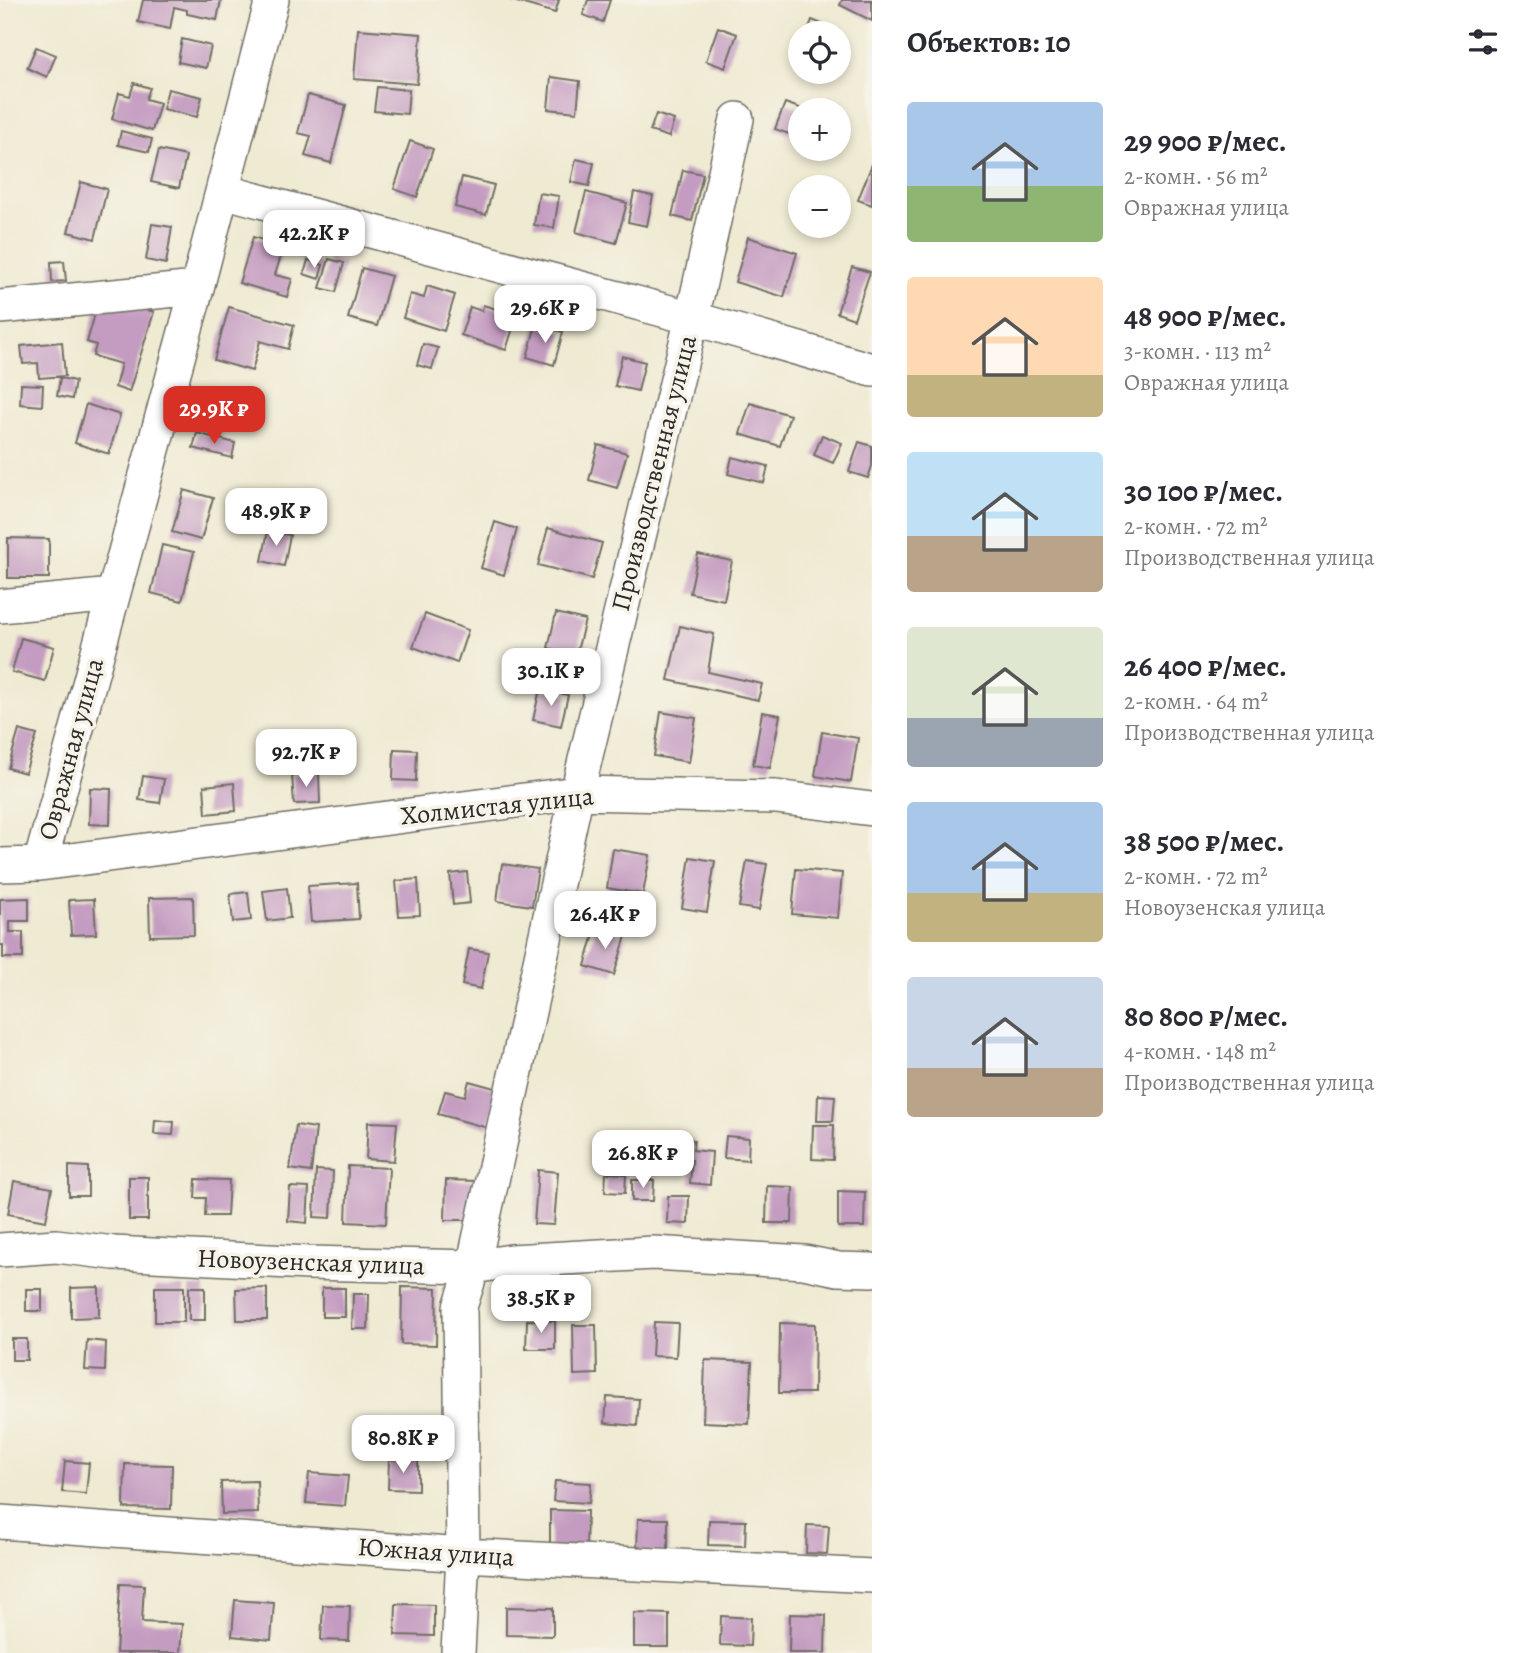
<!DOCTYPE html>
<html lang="ru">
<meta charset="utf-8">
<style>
body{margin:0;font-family:Alegreya,serif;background:#f2f2f3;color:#2b2b33;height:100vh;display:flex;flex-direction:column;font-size:26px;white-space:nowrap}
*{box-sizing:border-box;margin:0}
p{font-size:23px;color:#7c7c81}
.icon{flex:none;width:38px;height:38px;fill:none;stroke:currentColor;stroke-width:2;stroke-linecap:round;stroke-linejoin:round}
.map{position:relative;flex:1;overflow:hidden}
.side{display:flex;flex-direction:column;background:#fff;width:665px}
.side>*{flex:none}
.buttons{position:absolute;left:788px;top:21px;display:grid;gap:14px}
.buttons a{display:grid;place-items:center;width:63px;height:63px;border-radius:50%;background:#fff;box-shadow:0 4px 10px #0003;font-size:35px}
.price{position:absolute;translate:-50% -60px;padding:0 16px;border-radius:14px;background:#fff;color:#222;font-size:23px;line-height:46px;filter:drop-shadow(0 2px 4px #0008)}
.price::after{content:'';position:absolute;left:50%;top:42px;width:21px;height:16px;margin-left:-10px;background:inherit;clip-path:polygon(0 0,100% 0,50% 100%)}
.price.selected{background:#d93025;color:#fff}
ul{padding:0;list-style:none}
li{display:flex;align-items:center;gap:21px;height:175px;padding:0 35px}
li span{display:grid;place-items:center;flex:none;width:196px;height:140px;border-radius:7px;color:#555}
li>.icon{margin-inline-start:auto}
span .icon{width:84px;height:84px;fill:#fffc;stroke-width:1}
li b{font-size:30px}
h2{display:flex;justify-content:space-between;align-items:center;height:84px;padding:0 35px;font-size:30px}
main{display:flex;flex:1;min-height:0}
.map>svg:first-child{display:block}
</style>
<main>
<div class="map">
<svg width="872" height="1653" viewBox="0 0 872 1653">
<rect width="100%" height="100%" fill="#f7f3e8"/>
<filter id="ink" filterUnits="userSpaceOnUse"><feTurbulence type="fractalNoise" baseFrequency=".0143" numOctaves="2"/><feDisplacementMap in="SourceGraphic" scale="14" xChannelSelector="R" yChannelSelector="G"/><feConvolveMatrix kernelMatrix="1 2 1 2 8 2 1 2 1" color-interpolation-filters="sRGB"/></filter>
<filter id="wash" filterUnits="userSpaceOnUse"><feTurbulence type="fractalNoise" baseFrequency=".00686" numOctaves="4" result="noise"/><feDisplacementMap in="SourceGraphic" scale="28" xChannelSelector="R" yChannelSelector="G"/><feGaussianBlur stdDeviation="1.57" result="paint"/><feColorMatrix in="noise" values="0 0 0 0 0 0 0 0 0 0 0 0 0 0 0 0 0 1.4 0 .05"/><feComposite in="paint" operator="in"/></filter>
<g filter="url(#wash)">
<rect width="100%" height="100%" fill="#efead2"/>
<g id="blocks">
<path fill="#c49cc1" d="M143 0H221L217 20 187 14V10L174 7 170 29 138 22Z
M510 0H559L555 13Z
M588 0H610L603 22 583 15Z
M842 0H872V21L840 5Z
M812 20 839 31V33H807Z
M718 27 737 34 725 68 706 61Z
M358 29 421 34 417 84 354 79Z
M182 39 211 46 206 68 178 62Z
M36 47 56 55 47 77 27 68Z
M551 77 580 81 577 112 548 109Z
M134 83 150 88 146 99 160 103 152 131 112 119 119 93 130 96Z
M377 87 409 90 407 114 374 111Z
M168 89 202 97 197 117 163 109Z
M308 95 346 105 331 163 305 156 311 136 298 133Z
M785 103 805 110H800V138L775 129Z
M656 114 674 120 669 137 650 131Z
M121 131 152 139 149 152 118 145Z
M410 141 433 149 417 197 394 189Z
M159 150 186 156 179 188 151 182Z
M576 159 594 163 589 186 571 182Z
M872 164V205L858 200Z
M683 170 703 174 692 221 672 216Z
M462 177 494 185 486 215 455 207Z
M81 182 107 189 95 239 68 232Z
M586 192 627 203 616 243 576 232Z
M634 192 653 196 647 226 628 222Z
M539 193 559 196 554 228 534 225Z
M152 224 172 227 166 264 146 260Z
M253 237 284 246 275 275 292 279 287 297 239 283Z
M748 237 797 253 784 297 735 282Z
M329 259 344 263 336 292 320 288Z
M308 260 323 265 319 279 304 274Z
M64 261 66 281 52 282 51 262Z
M852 267 870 272 854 319 837 313Z
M362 268 391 276 377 326 348 318Z
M427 286 455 295 444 331 403 318 410 294 424 298Z
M108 298 154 312 129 392 115 387 121 364 93 356 96 345 87 342 97 307Z
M483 305 517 315 506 350 461 335 470 307 482 311Z
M229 307 294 325 288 349 260 341 252 371 214 360Z
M536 325 563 332 554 365 527 357Z
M62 342 65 376 39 378 38 363 23 364 21 346Z
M423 344 438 348 432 369 417 365Z
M622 356 645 362 638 391 615 386Z
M60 378 75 381 72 399 57 396Z
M21 384 43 385 42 406 20 404Z
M750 403 790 415 780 446 740 434Z
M86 404 120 415 109 454 75 443Z
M197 433 235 443 232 458 193 448Z
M822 435 842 443 833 463 814 455Z
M859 442 872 446V466L868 478 849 472Z
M598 445 627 453 617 488 589 480Z
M732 457 768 466 764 483 728 474Z
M184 490 213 498 201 540 172 532Z
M495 522 517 529 504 575 481 568Z
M548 528 602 543 592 579 538 565Z
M268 531 290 535 284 566 262 561Z
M8 538 49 539V578H8Z
M162 545 194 552 182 601 151 593Z
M698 554 732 561 724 600 690 593Z
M556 613 585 620 576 655 548 648Z
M425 614 468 630 457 663 413 647Z
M680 626 714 634 708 672 762 684 758 700 668 680Z
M21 638 54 647 45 681 12 672Z
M549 660 573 664 569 682 545 677Z
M540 689 568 695 561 726 533 720Z
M661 712 696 718 689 762 654 756Z
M762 712 780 715 770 768 753 765Z
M19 730 37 735 25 773 8 768Z
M822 732 858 738 851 782 815 776Z
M394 749 417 750 416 781 393 780Z
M319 773 320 803 294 804 292 775Z
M143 776 164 779 160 803 139 800Z
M234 783 236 811 206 814 204 786Z
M90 788 111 789 110 825 89 824Z
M613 849 650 855 643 894 607 888Z
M690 857 715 861 707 912 682 908Z
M747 861 767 864 759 910 739 907Z
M502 864 538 869 532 906 497 901Z
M796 869 842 873 838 918 792 914Z
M467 872 470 903 453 905 450 874Z
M418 879 420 915 399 916 396 881Z
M357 883 359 919 311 922 308 886Z
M287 888 290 918 267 921 263 891Z
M248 892 251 920 233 922 230 894Z
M193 897 194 935 150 936 149 898Z
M29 898V921H10V932H23V958H3V945H0V899Z
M94 899 96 934 71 935 69 900Z
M596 927 626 936 614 975 585 966Z
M469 949 488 952 481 989 462 985Z
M469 1081 498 1089 488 1128 438 1114 445 1091 465 1096Z
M818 1095 835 1096 833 1121H817Z
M155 1120 174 1122 173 1135 154 1134Z
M368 1122 397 1123 394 1161 366 1159Z
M296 1125 316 1128 311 1172 290 1169Z
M813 1125H834L833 1160 812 1159Z
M726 1136 749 1138 748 1160 724 1158Z
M681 1138 694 1140 693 1150 712 1152 710 1185 690 1183 692 1160 679 1159Z
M69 1166 88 1167V1196H69Z
M348 1166 389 1168 386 1224 346 1222Z
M316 1170 333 1171 331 1218 314 1217Z
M538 1170 558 1172 554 1225 534 1224Z
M606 1173 626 1174 625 1193 605 1192Z
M129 1177H148V1220H129Z
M196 1179 229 1180 227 1216H205L206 1198H195Z
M446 1180 475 1181 474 1220H445Z
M632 1180H654L653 1201H632Z
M14 1181 52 1188 46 1221 8 1214Z
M767 1186 793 1187 792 1223H766Z
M290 1187 309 1188 307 1223 288 1221Z
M838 1191 865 1192 864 1227H838Z
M668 1196H689L688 1224 667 1223Z
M99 1287V1317L71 1318V1288Z
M155 1287H184V1322H155Z
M189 1287H205V1320H189Z
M402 1287 437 1288 436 1345 401 1344Z
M267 1288V1320H237L236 1289Z
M322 1288H345V1317H322Z
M26 1289H42V1311H26Z
M353 1294H369L368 1329H352Z
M527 1320 555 1321V1349H526Z
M654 1322 678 1323 676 1357 652 1356Z
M780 1323 815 1324 814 1393H779Z
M573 1325H596L597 1374 574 1375Z
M12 1339H27V1360H12Z
M87 1340 106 1342 105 1371 85 1370Z
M705 1360 752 1362 749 1424 703 1422Z
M607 1397 639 1399 637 1426 605 1423Z
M389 1459 418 1460V1490L388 1489Z
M65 1461 89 1463 86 1494 62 1492Z
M125 1464 172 1465 171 1509 124 1508Z
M309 1473 348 1476 345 1506 306 1503Z
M257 1481 258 1513 222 1514 221 1482Z
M555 1481 591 1483 589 1503 553 1501Z
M550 1510 587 1511 586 1550 550 1549Z
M638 1519H668V1553L637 1552Z
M709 1520 746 1521 745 1546 708 1545Z
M807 1525 829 1526 827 1554 806 1553Z
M120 1584 144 1585 142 1622 182 1624 180 1653H116Z
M235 1600 274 1603 271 1640 232 1636Z
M396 1604 434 1605V1636L395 1635Z
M323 1605 350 1606 349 1641 321 1640Z
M506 1607 553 1608V1636L506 1635Z
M634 1613 669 1614V1647H634Z
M790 1614 826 1615 825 1653H789Z
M721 1616 751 1618 750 1646 720 1645Z"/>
</g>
</g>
<g filter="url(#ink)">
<use href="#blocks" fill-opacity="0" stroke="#706e65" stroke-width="2"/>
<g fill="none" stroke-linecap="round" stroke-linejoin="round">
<g stroke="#706e65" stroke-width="36">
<path id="minor" d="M223 191 692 318 872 370
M0 307 197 288
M0 606 113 595
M40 864 197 288 272 0
M0 865 40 864 577 793 776 797 872 809
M0 1250 56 1246 114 1253 309 1263 473 1267 511 1261 653 1253 804 1262 838 1269 872 1270
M0 1522 463 1555 872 1576
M458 1653 463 1555 460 1307 473 1267 577 793 692 318 737 119"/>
</g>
<use href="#minor" stroke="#fff" stroke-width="33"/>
</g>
</g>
<g text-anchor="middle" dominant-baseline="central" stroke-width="7" stroke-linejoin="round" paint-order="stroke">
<g font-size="26" fill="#2b2b2b" stroke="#f7f3e8">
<text transform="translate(654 473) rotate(-76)">Производственная улица</text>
<text transform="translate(71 749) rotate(-75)">Овражная улица</text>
<text transform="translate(497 806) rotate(-6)">Холмистая улица</text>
<text transform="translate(311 1262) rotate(2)">Новоузенская улица</text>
<text transform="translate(436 1552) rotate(4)">Южная улица</text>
</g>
</g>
</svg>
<div class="buttons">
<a><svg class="icon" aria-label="locate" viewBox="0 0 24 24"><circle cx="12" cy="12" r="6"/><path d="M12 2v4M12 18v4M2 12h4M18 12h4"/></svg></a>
<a>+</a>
<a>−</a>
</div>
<b class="price" style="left:314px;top:270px">42.2K ₽</b>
<b class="price" style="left:545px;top:345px">29.6K ₽</b>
<b class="price selected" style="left:214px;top:446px">29.9K ₽</b>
<b class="price" style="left:276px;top:548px">48.9K ₽</b>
<b class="price" style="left:551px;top:708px">30.1K ₽</b>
<b class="price" style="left:306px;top:789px">92.7K ₽</b>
<b class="price" style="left:605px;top:951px">26.4K ₽</b>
<b class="price" style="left:643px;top:1190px">26.8K ₽</b>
<b class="price" style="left:541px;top:1335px">38.5K ₽</b>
<b class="price" style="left:403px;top:1475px">80.8K ₽</b>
</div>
<section class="side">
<h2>Объектов: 10<svg class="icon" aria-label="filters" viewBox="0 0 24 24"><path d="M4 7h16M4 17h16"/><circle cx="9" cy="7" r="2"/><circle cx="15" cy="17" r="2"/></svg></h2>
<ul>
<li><span style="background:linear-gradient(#a9c7e8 60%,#8fb573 0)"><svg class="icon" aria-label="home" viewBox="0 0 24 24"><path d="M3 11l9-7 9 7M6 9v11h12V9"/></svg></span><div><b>29 900 ₽/мес.</b><p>2-комн. · 56 m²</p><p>Овражная улица</p></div></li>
<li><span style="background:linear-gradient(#ffd9b3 70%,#c2b280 0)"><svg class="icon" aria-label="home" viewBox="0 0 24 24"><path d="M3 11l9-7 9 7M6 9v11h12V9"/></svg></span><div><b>48 900 ₽/мес.</b><p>3-комн. · 113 m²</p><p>Овражная улица</p></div></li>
<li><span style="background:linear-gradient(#bfe0f5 60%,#b9a48a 0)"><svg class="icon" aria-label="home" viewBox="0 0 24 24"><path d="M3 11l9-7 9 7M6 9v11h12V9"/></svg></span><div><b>30 100 ₽/мес.</b><p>2-комн. · 72 m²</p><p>Производственная улица</p></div></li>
<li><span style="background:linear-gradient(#dfe7d0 65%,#9aa5b1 0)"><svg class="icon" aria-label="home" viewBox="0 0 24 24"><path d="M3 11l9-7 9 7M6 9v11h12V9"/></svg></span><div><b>26 400 ₽/мес.</b><p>2-комн. · 64 m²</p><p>Производственная улица</p></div></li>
<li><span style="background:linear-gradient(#a9c7e8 65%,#c2b280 0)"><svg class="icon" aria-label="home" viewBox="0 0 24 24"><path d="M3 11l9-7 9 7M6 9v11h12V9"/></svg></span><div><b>38 500 ₽/мес.</b><p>2-комн. · 72 m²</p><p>Новоузенская улица</p></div></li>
<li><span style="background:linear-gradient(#c9d6e8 65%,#b9a48a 0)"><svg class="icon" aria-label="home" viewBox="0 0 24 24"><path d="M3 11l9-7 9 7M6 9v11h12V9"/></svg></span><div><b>80 800 ₽/мес.</b><p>4-комн. · 148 m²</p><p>Производственная улица</p></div></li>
</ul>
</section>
</main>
